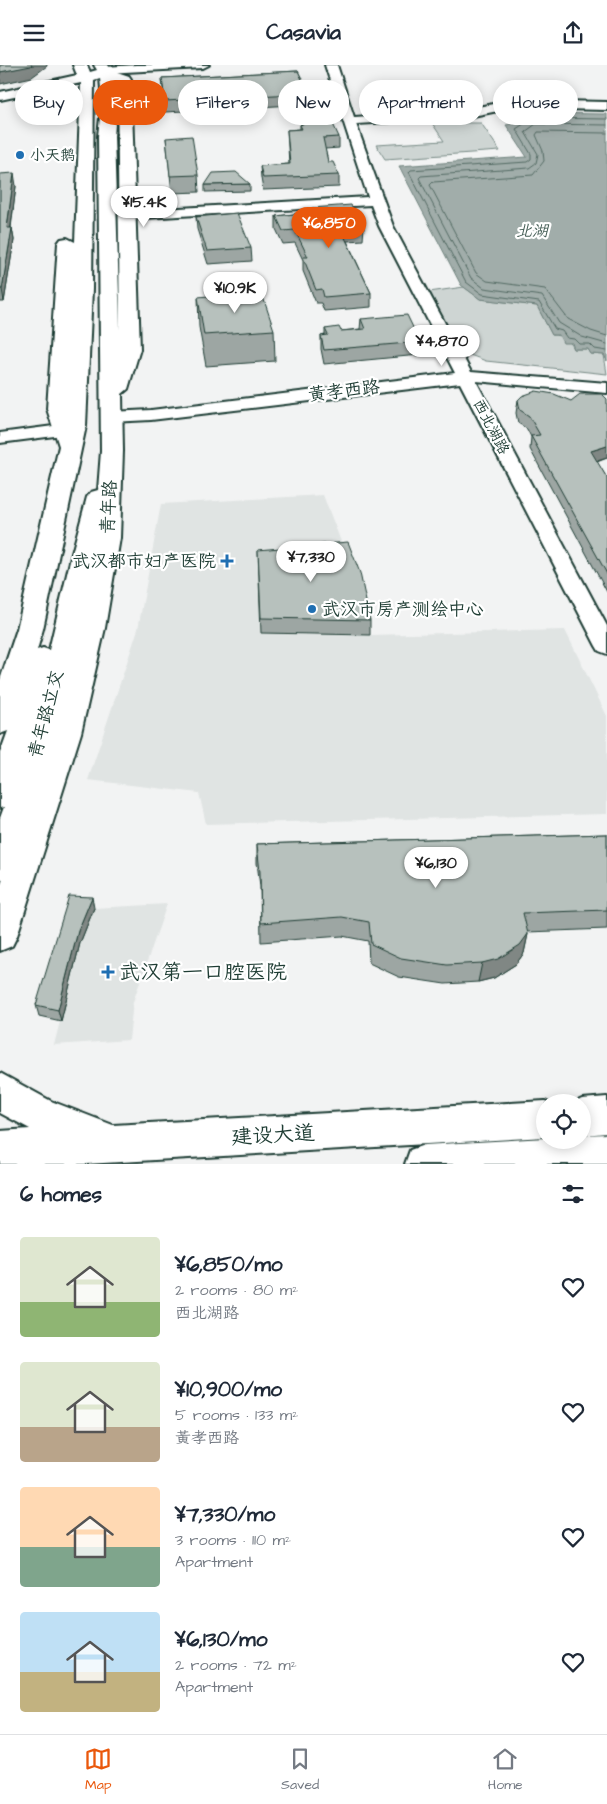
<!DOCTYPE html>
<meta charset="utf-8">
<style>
body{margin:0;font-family:"Architects Daughter","LXGW WenKai TC",sans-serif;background:#f6f6f7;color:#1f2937;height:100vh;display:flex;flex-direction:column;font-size:19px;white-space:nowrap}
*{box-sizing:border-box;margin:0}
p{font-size:16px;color:#747a83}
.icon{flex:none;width:28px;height:28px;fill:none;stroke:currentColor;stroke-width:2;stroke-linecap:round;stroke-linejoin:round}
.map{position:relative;height:1099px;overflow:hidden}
.panel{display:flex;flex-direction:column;background:#fff;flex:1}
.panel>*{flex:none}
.guide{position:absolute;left:15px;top:15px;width:578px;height:45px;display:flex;gap:10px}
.tools{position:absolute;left:536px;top:1029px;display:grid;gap:10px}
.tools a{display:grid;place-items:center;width:55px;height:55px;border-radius:50%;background:#fff;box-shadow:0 2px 12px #0003;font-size:25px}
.price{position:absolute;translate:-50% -42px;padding:0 11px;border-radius:18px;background:#fff;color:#222;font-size:16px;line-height:32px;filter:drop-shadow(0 1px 2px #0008)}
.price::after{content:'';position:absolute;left:50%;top:30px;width:15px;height:11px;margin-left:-8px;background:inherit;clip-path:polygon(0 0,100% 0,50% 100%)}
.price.active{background:#ea580c;color:#fff}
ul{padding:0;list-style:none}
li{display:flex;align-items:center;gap:15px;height:125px;padding:0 20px}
li span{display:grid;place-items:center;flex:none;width:140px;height:100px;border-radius:5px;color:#555}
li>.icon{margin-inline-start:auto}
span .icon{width:60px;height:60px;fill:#fffc;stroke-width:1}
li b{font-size:21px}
h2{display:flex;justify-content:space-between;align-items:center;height:60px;padding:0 20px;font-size:21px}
.tag{padding:0 18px;border-radius:22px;background:#fff;box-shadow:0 2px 12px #0003;font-size:18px;line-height:45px}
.tag.active{background:#ea580c;color:#fff}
header{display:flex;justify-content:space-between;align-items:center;height:65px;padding:0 20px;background:#fff;font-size:22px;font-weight:700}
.dock{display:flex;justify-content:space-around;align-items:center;height:70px;border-top:1px solid #e0e1e3;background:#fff;font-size:14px;color:#747a83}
.dock a{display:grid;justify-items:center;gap:2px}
.dock .active{color:#ea580c}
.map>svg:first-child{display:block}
</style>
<header><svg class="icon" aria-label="menu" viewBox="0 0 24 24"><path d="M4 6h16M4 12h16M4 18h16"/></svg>Casavia<svg class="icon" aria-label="share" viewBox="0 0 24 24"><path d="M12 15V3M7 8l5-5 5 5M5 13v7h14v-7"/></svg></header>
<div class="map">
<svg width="607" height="1099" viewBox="0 0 607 1099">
<rect width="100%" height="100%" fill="#f2f3f3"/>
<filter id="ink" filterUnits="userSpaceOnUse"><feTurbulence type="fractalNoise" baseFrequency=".02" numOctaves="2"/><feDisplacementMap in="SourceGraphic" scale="10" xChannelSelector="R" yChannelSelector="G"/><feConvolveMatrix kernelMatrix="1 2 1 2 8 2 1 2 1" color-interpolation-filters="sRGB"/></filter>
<g filter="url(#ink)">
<path fill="#e0e4e3" d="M323 430 347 492 258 500 262 568 370 570 565 565 607 651V749L206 759 199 728 88 715 138 564 161 439Z
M167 839 133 937 129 975 54 980 80 878 94 843Z"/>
<path fill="#ced5d3" stroke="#768984" d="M432 58H481L500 86 385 94 376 80 444 76Z
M464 222 480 234 537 241 552 270C562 270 570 275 574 284H588L591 289 604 290 607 309 486 296 462 287 429 227Z"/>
<path fill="#a1adaa" stroke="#6d807b" d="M528 48 607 49V296L604 290 591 289 588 284H574L572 278H563L559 270H552L537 241 480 234 461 220 399 101 527 92 506 60C514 59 524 56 528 48Z"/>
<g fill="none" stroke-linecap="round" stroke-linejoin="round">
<path stroke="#536a63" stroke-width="1" d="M607 54 533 53 516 64 531 89V94L527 97 411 105 409 107 466 217 482 229 539 237 555 264 562 266 567 273 574 274 579 279H590L595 284 607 286
M607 60 536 59 525 67 538 89 536 98 529 103 421 111 419 113 471 213 484 223 542 231 559 258 582 272 607 279
M607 68 538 67 536 70 543 86 544 96 533 110 433 117 430 120 476 208 487 216 545 224 568 254 591 266 607 271"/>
<g stroke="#1f3d34" stroke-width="4">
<path id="minor" d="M136 0H209L203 3 105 8 99 5 105 2Z
M325 0H337L354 52 463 45 513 35 607 37V45L513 43 463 53 356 59 393 161 471 307 607 318V328L476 316 607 561V589L599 586 596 581 460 318 151 355 111 357 105 356 102 352 105 348 111 347 151 345 455 308 379 161 371 140 127 154 120 150 127 146 368 132Z
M75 356 81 357 84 361 81 365 70 369 0 378V368L61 360Z"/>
</g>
<g stroke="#1f3d34" stroke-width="4">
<path id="major" d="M73 0H87L90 7 97 5 94 0H108L111 5 129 11 131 14 140 284 128 324 122 329 123 386 120 473 105 563 81 668 17 871 12 881 0 886V822L3 814 0 815V753L4 742 0 743V688L8 666 0 669V615L17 564 59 381 47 344 58 178 61 174 67 173 75 177 81 18 0 35V27L77 10ZM100 13 102 34 98 71 101 386 98 425 91 427 87 432 71 492 49 585 43 583 37 585 43 564 86 361 92 224 94 15ZM115 16H117L120 265 114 71 117 34Z
M0 1008 51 1036 113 1060 545 1036 549 1038H545V1072L86 1099H0V1066L30 1064 0 1048Z
M607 1032V1068L582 1070V1038H573L582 1034Z
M607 1069V1099H405L410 1085 424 1080 545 1073V1075H582V1070Z"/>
</g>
<use href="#minor" fill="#fff" fill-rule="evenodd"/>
<use href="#major" fill="#fff" fill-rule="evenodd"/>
</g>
<path fill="#9da6a3" stroke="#1f3d34" d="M298 6 318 47 339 72V83L325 84 328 97 339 110V122L263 125 261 113 260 101 289 99 287 65 300 64V60L301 59 294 40 165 47 162 13Z
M166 73 198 110 199 127 172 128Z
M0 109 16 121 11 163H12L14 175 4 237H0Z
M250 119V126L205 127V120Z
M312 143 364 162 363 175 347 176 371 228V242L324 246 321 238H316L303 206V195L295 178 283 179 276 164V151L312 147Z
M196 152 251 183 252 196 208 199 197 164Z
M198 232 274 265 275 296 206 301 199 262Z
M361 254 420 277 419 290 324 299 321 284V271L325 270V264L341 266 360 264Z
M518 335 607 393 597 397 607 413V527L530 384 531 372 527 364 518 358 516 348Z
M258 485 370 555V570L261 568Z
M607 769V864L527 867 528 869 524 888 516 899 494 913 478 917 445 919 399 912 369 898 368 876 342 871 261 877 260 821 257 798V779Z
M94 843 80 878 61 956 39 951 36 940Z"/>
<path fill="#808784" stroke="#1f3d34" d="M32 0H47V1L32 12 0 19V7Z
M14 108 16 121 9 176 7 163Z
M12 163 14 175 4 237 2 224Z
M607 381V393L588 399 591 386Z
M92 832 94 843 80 878 61 956 58 945 78 866Z
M528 869 524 888 516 899 494 913 478 917 482 898Z"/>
<path fill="#b7c1bd" stroke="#1f3d34" d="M0 0H32L31 1 0 7Z
M298 6 318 47 327 46 339 72 323 73 328 97H333L339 110 263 113 260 101 290 99 287 65 302 64 300 60 305 58 293 29 165 36 162 13Z
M192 71 198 110 170 111 166 73Z
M236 107 250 119 205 120 213 108Z
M14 108 7 163H12L2 224H0V109Z
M351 140 364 162 341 164 371 228 324 232 322 224 316 225 303 192H308L295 165 283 166 276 151 314 147 312 143Z
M237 148 251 183 207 186 196 152Z
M261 226 274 265 204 270 198 232Z
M407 250 420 277 324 285 321 271 328 270 325 264 339 262 341 266 365 264 361 254Z
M536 326 554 329 571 336 580 329H602L607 334V381L591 386 607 413V509L531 371 540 370 529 351 520 345 518 335 522 331Z
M348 477 360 508 370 555 261 553 258 485Z
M607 769V845L523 848 528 869 520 880 498 894 482 898 447 900 401 893 371 879 369 857 342 852 261 858 260 807 257 779Z
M69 831 92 832 78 866 58 945 36 940Z"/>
</g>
<g fill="#1f6fb2" stroke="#fff" stroke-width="2">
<circle cx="20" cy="90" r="5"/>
<path d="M224.5 488.5h5v5h5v5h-5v5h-5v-5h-5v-5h5z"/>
<circle cx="312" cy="544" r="5"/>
<path d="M105.5 899.5h5v5h5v5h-5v5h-5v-5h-5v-5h5z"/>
</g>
<g text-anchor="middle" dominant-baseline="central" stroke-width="4.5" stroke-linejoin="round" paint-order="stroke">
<g font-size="15" fill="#1f3d34" stroke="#fff" text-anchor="start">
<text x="30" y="90">小天鹅</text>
</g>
<g font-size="15" fill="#1f3d34" stroke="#fff">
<text transform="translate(491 362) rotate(62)">西北湖路</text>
</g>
<g font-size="16" font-style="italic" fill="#465f57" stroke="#fff">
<text x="532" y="166">北湖</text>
</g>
<g font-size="18" fill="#1f3d34" stroke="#fff">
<text transform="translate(344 326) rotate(-7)">黄孝西路</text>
<text transform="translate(109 442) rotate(-87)">青年路</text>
<text transform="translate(46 649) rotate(-75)">青年路立交</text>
</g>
<g font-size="18" fill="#1f3d34" stroke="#fff" text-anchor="end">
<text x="216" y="496">武汉都市妇产医院</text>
<text x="322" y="544" text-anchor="start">武汉市房产测绘中心</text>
</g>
<g font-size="21" fill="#1f3d34" stroke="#fff" text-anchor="start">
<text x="119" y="907">武汉第一口腔医院</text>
</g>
<g font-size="21" fill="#1f3d34" stroke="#fff">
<text transform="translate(273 1070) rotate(-3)">建设大道</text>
</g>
</g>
</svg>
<div class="tools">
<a><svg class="icon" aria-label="locate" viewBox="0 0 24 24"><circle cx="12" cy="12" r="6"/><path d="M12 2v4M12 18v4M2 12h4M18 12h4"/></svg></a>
</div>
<b class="price" style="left:144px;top:163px">¥15.4K</b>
<b class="price active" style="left:329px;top:184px">¥6,850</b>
<b class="price" style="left:235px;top:249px">¥10.9K</b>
<b class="price" style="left:442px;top:302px">¥4,870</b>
<b class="price" style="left:311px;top:518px">¥7,330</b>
<b class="price" style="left:436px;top:824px">¥6,130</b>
<div class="guide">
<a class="tag">Buy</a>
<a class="tag active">Rent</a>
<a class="tag">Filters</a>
<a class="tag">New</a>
<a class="tag">Apartment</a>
<a class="tag">House</a>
</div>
</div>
<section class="panel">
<h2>6 homes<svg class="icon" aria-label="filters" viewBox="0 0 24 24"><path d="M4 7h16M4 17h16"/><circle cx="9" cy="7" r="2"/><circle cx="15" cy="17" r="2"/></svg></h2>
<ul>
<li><span style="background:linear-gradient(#dfe7d0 65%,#8fb573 0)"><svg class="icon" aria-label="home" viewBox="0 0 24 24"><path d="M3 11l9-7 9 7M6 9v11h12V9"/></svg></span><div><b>¥6,850/mo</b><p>2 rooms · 80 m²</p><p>西北湖路</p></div><svg class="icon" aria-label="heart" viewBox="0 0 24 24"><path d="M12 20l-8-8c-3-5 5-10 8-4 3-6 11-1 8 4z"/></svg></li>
<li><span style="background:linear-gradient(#dfe7d0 65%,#b9a48a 0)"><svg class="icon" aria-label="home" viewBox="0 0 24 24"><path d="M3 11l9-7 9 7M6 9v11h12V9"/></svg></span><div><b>¥10,900/mo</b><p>5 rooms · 133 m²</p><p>黄孝西路</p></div><svg class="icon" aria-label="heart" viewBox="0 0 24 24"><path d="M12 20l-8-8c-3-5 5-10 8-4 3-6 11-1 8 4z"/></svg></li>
<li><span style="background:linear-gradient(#ffd9b3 60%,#7fa58c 0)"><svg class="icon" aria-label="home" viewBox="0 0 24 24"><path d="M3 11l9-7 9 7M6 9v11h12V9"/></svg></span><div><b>¥7,330/mo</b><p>3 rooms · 110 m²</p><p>Apartment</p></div><svg class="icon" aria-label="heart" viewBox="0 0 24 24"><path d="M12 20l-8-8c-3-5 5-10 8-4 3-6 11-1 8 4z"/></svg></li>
<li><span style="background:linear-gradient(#bfe0f5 60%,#c2b280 0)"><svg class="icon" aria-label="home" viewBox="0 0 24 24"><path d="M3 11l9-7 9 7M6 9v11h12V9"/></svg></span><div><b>¥6,130/mo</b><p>2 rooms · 72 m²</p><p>Apartment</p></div><svg class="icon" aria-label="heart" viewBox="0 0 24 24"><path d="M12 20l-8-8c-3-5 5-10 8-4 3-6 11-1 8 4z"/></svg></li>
</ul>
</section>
<nav class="dock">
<a class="active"><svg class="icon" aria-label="map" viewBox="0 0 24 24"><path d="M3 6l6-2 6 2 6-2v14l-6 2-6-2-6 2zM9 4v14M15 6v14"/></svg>Map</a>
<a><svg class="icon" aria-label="saved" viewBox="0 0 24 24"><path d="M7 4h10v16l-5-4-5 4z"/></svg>Saved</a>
<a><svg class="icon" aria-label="home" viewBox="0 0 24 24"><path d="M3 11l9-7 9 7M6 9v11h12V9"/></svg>Home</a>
</nav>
